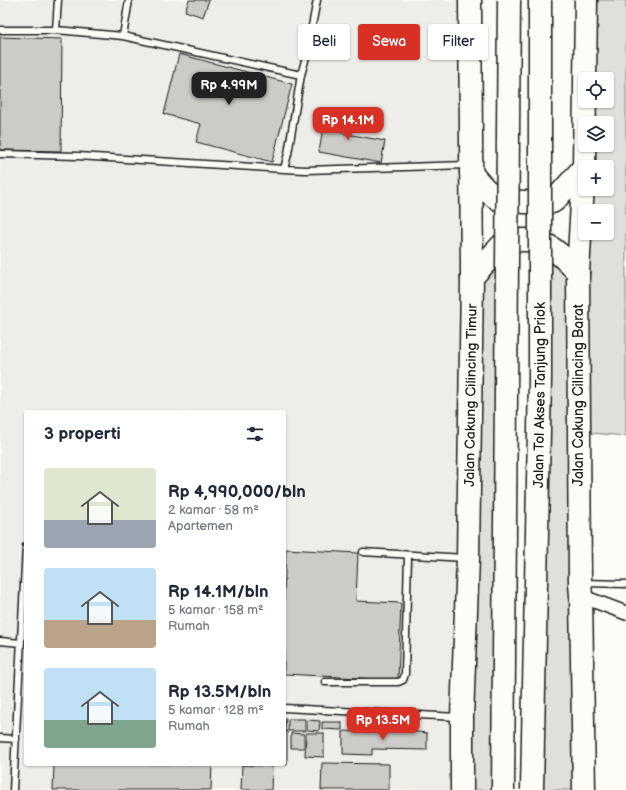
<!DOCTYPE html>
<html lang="id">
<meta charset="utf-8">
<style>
body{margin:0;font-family:"Balsamiq Sans",sans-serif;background:#f2f2f3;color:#1f2937;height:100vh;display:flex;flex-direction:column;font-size:15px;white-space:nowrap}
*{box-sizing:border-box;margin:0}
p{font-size:13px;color:#747a83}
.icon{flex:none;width:22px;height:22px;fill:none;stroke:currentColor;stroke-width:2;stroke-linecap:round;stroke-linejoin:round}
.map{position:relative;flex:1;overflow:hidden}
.details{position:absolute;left:24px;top:410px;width:262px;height:356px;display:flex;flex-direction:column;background:#fff;border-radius:4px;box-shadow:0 1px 3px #0004}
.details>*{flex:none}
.top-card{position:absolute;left:298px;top:24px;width:268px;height:36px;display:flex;gap:8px}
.fabs{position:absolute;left:578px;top:72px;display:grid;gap:8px}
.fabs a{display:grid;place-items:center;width:36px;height:36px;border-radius:4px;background:#fff;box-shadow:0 1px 3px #0004;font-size:20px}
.price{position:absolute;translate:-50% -34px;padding:0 9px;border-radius:8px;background:#d93025;color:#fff;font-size:13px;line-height:26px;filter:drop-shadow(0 1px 2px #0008)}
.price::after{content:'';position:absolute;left:50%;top:24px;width:12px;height:9px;margin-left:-6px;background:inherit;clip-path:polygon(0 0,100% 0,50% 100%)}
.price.on{background:#222;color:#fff}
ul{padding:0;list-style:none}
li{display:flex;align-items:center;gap:12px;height:100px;padding:0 20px}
li span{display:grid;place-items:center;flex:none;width:112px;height:80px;border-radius:4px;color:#555}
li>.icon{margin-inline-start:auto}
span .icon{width:48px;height:48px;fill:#fffc;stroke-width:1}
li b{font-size:17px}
h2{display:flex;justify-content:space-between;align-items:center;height:48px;padding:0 20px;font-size:17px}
.tag{padding:0 14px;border-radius:4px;background:#fff;box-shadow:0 1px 3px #0004;font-size:14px;line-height:36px}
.tag.on{background:#d93025;color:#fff}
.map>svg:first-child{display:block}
</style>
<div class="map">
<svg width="626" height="790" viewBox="0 0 626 790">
<rect width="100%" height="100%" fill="#fdfcf7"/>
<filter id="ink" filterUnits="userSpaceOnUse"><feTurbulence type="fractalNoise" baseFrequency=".025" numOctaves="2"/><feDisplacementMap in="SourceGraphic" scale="8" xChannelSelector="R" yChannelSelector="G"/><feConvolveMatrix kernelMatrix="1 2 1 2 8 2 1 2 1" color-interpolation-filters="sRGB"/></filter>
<g filter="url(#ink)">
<path fill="#eeede9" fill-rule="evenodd" d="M0 0H465L461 790H0ZM26 412H284V764H26Z"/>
<path fill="#e0dfdb" stroke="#7e7e7c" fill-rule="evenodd" d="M586 0H626V436L579 432 583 790H532L537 241 577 271ZM585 79H607V101H585ZM585 123H607V145H585ZM585 167H607V189H585ZM585 211H607V233H585Z
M502 245 503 790H462L472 277Z"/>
<path fill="#cccbc8" stroke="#1c1c1c" d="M189 0H209L203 17 185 11Z
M0 37 62 39 61 151 0 150Z
M179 54 292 84 272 162 196 142 201 124 164 114Z
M326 110 345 114 342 133 385 141 381 163 319 152Z
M286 549 358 553 356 601 401 603 398 680 284 674V596Z
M284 718H286L285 731H287V765L269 764H284Z
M288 719H305V731H288Z
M307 720 320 721 319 731 307 730Z
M322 722H342V730L322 729Z
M369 727 427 733V750L372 749V755L343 754V731L369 732Z
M291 733 304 734V748H291Z
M306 733H324V757L305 756Z
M322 763 389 764V790H321Z
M54 764H212L211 790H53Z
M242 765 272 766 271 790H241Z"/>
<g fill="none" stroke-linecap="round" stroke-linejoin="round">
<g stroke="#1c1c1c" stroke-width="9">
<path id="service" d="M317 0 306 57 301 75 288 154 284 169 306 170 468 165
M0 30H56L123 36 301 75
M56 30 58 0
M123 36 129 0
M0 154 78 156 284 169
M363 552 465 558
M584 583 626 584
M0 641 21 643
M325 682H398L403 680 405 674 408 555
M284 708 458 717
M0 738 16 739
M13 790 26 546"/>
</g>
<g stroke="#1c1c1c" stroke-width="16">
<path id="minor" d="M581 596 626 613"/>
</g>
<g stroke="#1c1c1c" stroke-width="25">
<g id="trunk">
<path d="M471 173C480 184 489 195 502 201L546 203 552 202 555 200 584 167"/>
<path d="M472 277 502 245C509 240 515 240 523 240 529 240 536 240 541 242 555 248 567 261 578 272"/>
<path id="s1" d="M462 790V717L468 558 472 277 470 0"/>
<path d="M584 790 581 596 580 583 578 272 584 167 586 0"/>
</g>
</g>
<use href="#service" stroke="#fdfcf7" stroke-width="6"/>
<use href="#minor" stroke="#fdfcf7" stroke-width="13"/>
<use href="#trunk" stroke="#fdfcf7" stroke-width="22"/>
<g stroke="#1c1c1c" stroke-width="25" stroke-linecap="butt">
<g id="motorway-bridge">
<path d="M503 790 509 0"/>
<path id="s2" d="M532 790 540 379V0"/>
</g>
</g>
<use href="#motorway-bridge" stroke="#fdfcf7" stroke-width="22"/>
</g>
</g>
<g text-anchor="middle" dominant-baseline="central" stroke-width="3.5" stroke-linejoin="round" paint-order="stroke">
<g font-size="14" fill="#1c1c1c" stroke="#fdfcf7">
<text stroke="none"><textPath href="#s1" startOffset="395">Jalan Cakung Cilincing Timur</textPath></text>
<text stroke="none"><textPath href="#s2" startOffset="395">Jalan Tol Akses Tanjung Priok</textPath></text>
<text transform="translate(578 395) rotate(-90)">Jalan Cakung Cilincing Barat</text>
</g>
</g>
</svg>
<div class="fabs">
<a><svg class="icon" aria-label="locate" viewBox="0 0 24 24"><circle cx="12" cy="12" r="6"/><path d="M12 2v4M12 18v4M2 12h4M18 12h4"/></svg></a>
<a><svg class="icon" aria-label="layers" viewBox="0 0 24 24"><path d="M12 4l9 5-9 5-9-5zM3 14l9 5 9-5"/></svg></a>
<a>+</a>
<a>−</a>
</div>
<b class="price on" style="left:229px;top:106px">Rp 4.99M</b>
<b class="price" style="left:348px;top:141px">Rp 14.1M</b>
<b class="price" style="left:383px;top:741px">Rp 13.5M</b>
<div class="top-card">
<a class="tag">Beli</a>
<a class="tag on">Sewa</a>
<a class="tag">Filter</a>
</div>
<section class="details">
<h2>3 properti<svg class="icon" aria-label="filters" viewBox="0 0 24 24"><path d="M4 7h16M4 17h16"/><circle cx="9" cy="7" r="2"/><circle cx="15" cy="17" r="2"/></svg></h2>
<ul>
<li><span style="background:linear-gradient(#dfe7d0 65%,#9aa5b1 0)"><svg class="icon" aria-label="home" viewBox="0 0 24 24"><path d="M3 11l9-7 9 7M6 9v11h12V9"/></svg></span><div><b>Rp 4,990,000/bln</b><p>2 kamar · 58 m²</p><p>Apartemen</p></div></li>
<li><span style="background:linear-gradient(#bfe0f5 65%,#b9a48a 0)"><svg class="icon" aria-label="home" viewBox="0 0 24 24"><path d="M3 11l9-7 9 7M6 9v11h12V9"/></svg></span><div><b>Rp 14.1M/bln</b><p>5 kamar · 158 m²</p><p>Rumah</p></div></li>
<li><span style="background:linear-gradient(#bfe0f5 65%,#7fa58c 0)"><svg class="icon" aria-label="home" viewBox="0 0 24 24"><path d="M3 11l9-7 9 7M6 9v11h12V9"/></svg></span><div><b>Rp 13.5M/bln</b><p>5 kamar · 128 m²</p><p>Rumah</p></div></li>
</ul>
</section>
</div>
